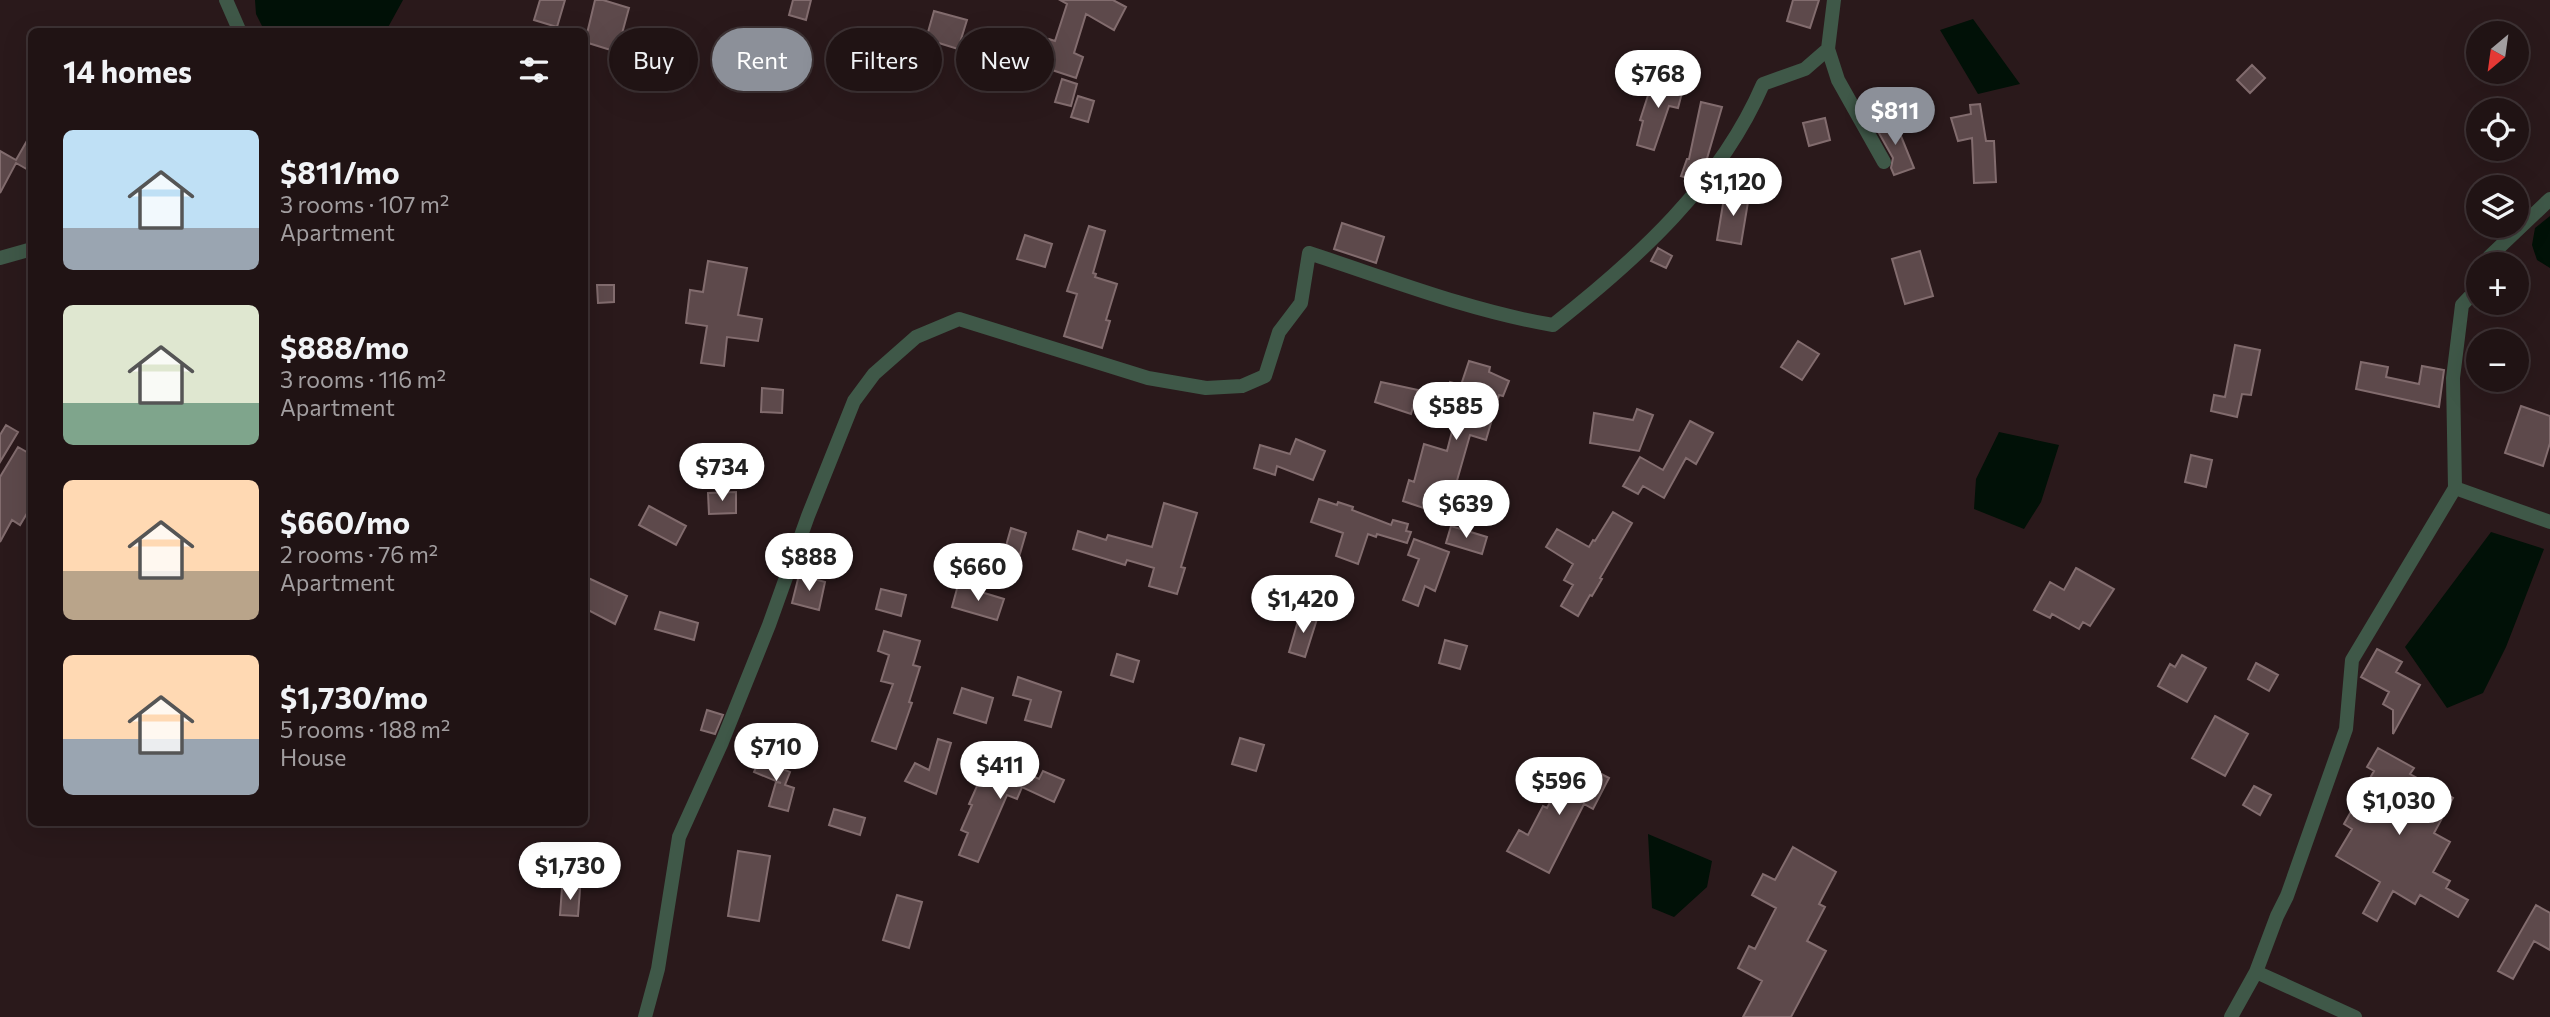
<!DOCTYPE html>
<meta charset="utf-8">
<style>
body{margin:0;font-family:Commissioner,sans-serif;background:#281c1d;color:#f1f3f6;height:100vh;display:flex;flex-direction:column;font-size:26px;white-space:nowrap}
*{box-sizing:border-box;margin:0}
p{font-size:23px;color:#a29ea0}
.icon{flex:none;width:38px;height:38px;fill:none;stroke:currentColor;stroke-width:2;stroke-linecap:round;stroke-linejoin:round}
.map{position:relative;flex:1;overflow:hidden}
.panel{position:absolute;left:28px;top:28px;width:560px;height:798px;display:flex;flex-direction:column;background:#201314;border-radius:10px;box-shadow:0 7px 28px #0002,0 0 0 2px #3d3234}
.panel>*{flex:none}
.top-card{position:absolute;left:609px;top:28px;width:665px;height:63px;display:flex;gap:14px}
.needle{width:46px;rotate:209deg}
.fabs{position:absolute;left:2466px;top:21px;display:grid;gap:14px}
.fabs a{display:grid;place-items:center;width:63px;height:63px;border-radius:50%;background:#201314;box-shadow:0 7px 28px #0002,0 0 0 2px #3d3234;font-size:35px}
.price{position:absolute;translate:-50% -60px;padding:0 16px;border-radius:24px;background:#fff;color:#222;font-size:23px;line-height:46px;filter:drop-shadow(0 2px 4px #0008)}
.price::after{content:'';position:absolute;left:50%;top:42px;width:21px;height:16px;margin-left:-10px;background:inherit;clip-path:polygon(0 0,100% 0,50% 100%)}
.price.on{background:#8c9099;color:#fff}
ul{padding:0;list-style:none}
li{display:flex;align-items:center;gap:21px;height:175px;padding:0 35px}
li span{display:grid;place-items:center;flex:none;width:196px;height:140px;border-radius:10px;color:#555}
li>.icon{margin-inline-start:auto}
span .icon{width:84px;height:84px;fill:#fffc;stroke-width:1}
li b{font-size:30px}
h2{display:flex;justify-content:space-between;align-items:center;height:84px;padding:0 35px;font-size:30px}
.pill{padding:0 24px;border-radius:32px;background:#201314;box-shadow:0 7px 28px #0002,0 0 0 2px #3d3234;font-size:24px;line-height:63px}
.pill.on{background:#8c9099;color:#fff}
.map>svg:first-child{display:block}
</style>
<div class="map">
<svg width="2550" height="1017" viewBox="0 0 2550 1017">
<rect width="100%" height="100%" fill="#2a191b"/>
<path fill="#011107" d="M255 0H403L386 31 265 32 256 14Z
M1973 19 2020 84 1978 94 1940 30Z
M2550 216V268L2537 260 2532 245 2535 228Z
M1999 432 2059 445 2041 502 2024 529 1974 509 1976 479Z
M2491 532 2544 549 2506 647 2483 693 2447 708 2405 647Z
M1648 834 1712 861 1707 887 1674 917 1652 908Z"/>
<path fill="#5d494b" stroke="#826c6e" stroke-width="2" d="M540 0H565L557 27 534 20Z
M595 0H603L629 8 617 52 585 42Z
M793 0H811L806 20 789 15Z
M1060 0H1113L1126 7 1114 30 1086 14 1074 53 1083 57 1076 78 1040 66 1049 39 1055 41 1067 4Z
M1793 0H1819L1810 28 1787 21Z
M934 11 967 20 958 49 926 39Z
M753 36 804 51 794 85 743 70Z
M978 41 1001 48 997 63 973 56Z
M2252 65 2265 78 2250 93 2237 80Z
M628 67 646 73 640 91 623 86Z
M1654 77 1684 85 1678 108 1669 106 1654 150 1637 145 1643 121 1640 120Z
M1062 79 1077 84 1071 106 1055 102Z
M1078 96 1094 101 1088 122 1071 117Z
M1701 102 1722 107 1706 162 1693 180 1681 176 1687 159H1689Z
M1980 104 1986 141H1994L1996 182 1974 183 1972 138 1958 141 1951 118 1971 114 1970 105Z
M1825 118 1830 140 1809 146 1803 123Z
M1894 119 1914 168 1894 175 1891 168 1893 158 1875 126Z
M32 132V172L16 163 0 193V151L16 160Z
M1725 192 1749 196 1741 244 1717 240Z
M1342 223 1384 237 1376 263 1334 249Z
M1089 226 1105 231 1093 273 1096 274 1095 277 1117 284 1106 320 1110 321 1102 348 1064 336 1077 294 1067 291Z
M1025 235 1052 244 1045 267 1017 259Z
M1658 248 1672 256 1666 268 1651 261Z
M1920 251 1933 296 1905 304 1892 259Z
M708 261 747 268 738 315 762 319 758 341 727 337 724 366 701 363 707 326 686 323 690 290 703 292Z
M597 285H614V302L598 303Z
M1798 341 1819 354 1802 380 1781 367Z
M2235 345 2260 350 2251 395 2242 394 2237 417 2211 411 2214 395 2225 397Z
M1469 361 1490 367 1489 372 1509 381 1503 396 1499 395 1486 440 1470 435 1454 491 1467 495 1459 520 1403 501 1409 480 1414 482 1424 444 1447 451 1459 404 1445 399 1450 382 1461 385Z
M2361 362 2388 367 2386 377 2419 384 2422 366 2444 370 2439 407 2356 389Z
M1381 382 1418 390 1411 414 1375 402Z
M762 388 783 390 782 413 761 412Z
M2521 406 2550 416V443L2543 466 2505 453Z
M1637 409 1653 415 1639 451 1590 443 1594 413 1633 420Z
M1690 421 1713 433 1696 464 1686 458 1664 498 1643 486 1638 494 1623 486 1640 457 1663 470Z
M6 425 18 432 0 462V435Z
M1296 439 1325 451 1313 480 1277 466 1275 475 1254 468 1260 445 1290 454Z
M18 447 32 455V505L20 525 12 520 0 542V477Z
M2191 455 2212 460 2206 487 2185 482Z
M736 492V513L709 514 708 493Z
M1319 499 1337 505 1338 502 1353 507 1352 510 1391 525 1393 520 1408 524 1406 531 1411 532 1407 543 1377 534 1376 537 1368 534 1358 564 1336 556 1343 533 1311 522Z
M1164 503 1197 513 1181 567 1185 568 1177 594 1149 586 1154 568 1127 560 1125 565 1073 549 1078 531 1106 540 1108 535 1152 547Z
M649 506 686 526 676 545 639 525Z
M1613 512 1632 523 1600 578 1602 579 1592 596 1590 595 1578 616 1561 606 1573 585 1564 580 1573 564 1546 547 1557 529 1589 547 1593 540 1595 541Z
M1451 526 1487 537 1482 554 1446 543Z
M1011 528 1026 533 1019 557 1004 553Z
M1414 539 1449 552 1435 591 1425 586 1418 606 1403 600 1419 559 1408 555Z
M2076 568 2114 589 2090 626 2083 622 2079 629 2052 614 2050 618 2034 610 2050 582 2064 590Z
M799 575 825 582 819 610 792 603Z
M584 576 627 596 615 624 584 608Z
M958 585 1004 599 997 620 952 607Z
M881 589 906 595 901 616 876 609Z
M660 612 698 623 694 640 655 629Z
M1300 614 1317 619 1305 657 1289 652Z
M884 631 920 641 913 665 920 667 909 702 912 703 896 749 872 741 893 684 881 681 889 655 878 651Z
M1445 640 1467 646 1460 669 1439 663Z
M2377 649 2402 662 2396 672 2420 685 2393 734V710L2383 704 2389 692 2361 677Z
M1117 654 1139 661 1133 682 1111 675Z
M2182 655 2206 668 2187 702 2158 686 2170 664 2175 667Z
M2256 663 2278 675 2269 691 2248 679Z
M1018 677 1061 692 1051 727 1025 720 1031 700 1013 695Z
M962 688 993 698 986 723 954 713Z
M707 710 723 715 715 734 701 730Z
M2215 716 2248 734 2225 776 2192 758Z
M1240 738 1264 745 1256 771 1232 764Z
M938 739 951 743 936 794 905 781 915 763 929 770Z
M2378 748 2414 768 2410 774 2453 798 2434 833 2450 842 2433 872 2450 881 2446 888 2468 900 2458 917 2420 895 2415 904 2393 891 2377 921 2363 913 2380 882 2336 856 2352 829 2344 824 2374 771 2367 767Z
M761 756 774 761 773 765 790 772 785 785 794 788 788 811 769 806 776 782 781 783 754 772Z
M990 757 1039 779 1043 771 1064 780 1054 802 1022 787 1017 799 1007 795 978 862 959 855 968 833 961 830 972 805 969 804Z
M1573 759 1609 778 1593 809 1584 804 1549 873 1507 851 1519 830 1528 835 1543 806 1547 808Z
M2254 786 2271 795 2260 815 2243 805Z
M834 809 865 818 860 835 829 825Z
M1793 847 1836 872 1819 904 1825 907 1807 941 1826 951 1791 1017H1743L1762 981 1738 968 1749 946 1755 949 1776 908 1752 895 1763 874 1775 880Z
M738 851 770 856 759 921 728 916Z
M562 888 580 889 578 916 560 915Z
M897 895 922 902 909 948 883 940Z
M2536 905 2550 913V950L2534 941 2513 979 2498 971Z"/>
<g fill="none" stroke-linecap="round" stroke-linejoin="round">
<path stroke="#3f5848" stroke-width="14" d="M226 0 240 32
M1834 0 1828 49 1838 80 1884 162
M0 258 32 249
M2487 264 2489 257 2550 199
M2455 488 2550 522
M2256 972 2355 1017
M645 1017 658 969 679 837 722 742 769 625 808 516 854 401 874 374 916 337 959 319 1148 378 1206 388 1242 386 1265 376 1279 332 1301 303 1309 253C1389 279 1470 311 1553 325 1637 259 1720 184 1763 84L1805 69 1828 49
M2231 1017 2256 972 2277 916 2287 896 2346 729 2352 660 2455 488 2453 378 2462 305 2478 288"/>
</g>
</svg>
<div class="fabs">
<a><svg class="needle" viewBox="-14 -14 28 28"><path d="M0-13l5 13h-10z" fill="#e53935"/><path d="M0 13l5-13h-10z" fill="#a29ea0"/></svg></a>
<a><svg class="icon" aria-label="locate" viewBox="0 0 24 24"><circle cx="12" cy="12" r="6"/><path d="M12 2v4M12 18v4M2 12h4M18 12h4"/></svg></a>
<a><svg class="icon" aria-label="layers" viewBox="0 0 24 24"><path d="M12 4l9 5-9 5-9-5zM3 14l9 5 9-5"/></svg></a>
<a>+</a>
<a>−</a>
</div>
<b class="price" style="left:1658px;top:110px">$768</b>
<b class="price on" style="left:1895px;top:147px">$811</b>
<b class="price" style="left:1733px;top:218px">$1,120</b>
<b class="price" style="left:1456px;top:442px">$585</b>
<b class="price" style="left:722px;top:503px">$734</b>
<b class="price" style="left:1466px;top:540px">$639</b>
<b class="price" style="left:809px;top:593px">$888</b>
<b class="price" style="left:978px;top:603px">$660</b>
<b class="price" style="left:1303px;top:635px">$1,420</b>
<b class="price" style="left:776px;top:783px">$710</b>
<b class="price" style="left:1000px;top:801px">$411</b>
<b class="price" style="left:1559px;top:817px">$596</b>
<b class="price" style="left:2399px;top:837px">$1,030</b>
<b class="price" style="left:570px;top:902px">$1,730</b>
<div class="top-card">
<a class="pill">Buy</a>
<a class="pill on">Rent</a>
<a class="pill">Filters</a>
<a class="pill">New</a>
</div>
<section class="panel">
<h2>14 homes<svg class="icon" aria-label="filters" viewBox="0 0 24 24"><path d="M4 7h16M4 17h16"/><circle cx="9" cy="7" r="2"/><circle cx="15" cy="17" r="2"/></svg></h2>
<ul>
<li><span style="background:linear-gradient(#bfe0f5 70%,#9aa5b1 0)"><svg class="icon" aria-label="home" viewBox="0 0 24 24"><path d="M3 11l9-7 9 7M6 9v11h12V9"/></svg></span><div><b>$811/mo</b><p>3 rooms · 107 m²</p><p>Apartment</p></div></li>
<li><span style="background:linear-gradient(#dfe7d0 70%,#7fa58c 0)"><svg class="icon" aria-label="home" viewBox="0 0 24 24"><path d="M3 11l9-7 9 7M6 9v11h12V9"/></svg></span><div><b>$888/mo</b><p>3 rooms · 116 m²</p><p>Apartment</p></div></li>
<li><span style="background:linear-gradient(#ffd9b3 65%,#b9a48a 0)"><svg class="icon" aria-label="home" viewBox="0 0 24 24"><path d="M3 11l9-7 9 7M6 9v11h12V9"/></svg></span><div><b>$660/mo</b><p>2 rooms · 76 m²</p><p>Apartment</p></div></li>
<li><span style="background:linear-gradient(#ffd9b3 60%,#9aa5b1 0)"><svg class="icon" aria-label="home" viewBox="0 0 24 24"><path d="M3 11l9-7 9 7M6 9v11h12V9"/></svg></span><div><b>$1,730/mo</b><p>5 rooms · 188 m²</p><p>House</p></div></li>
</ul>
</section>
</div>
